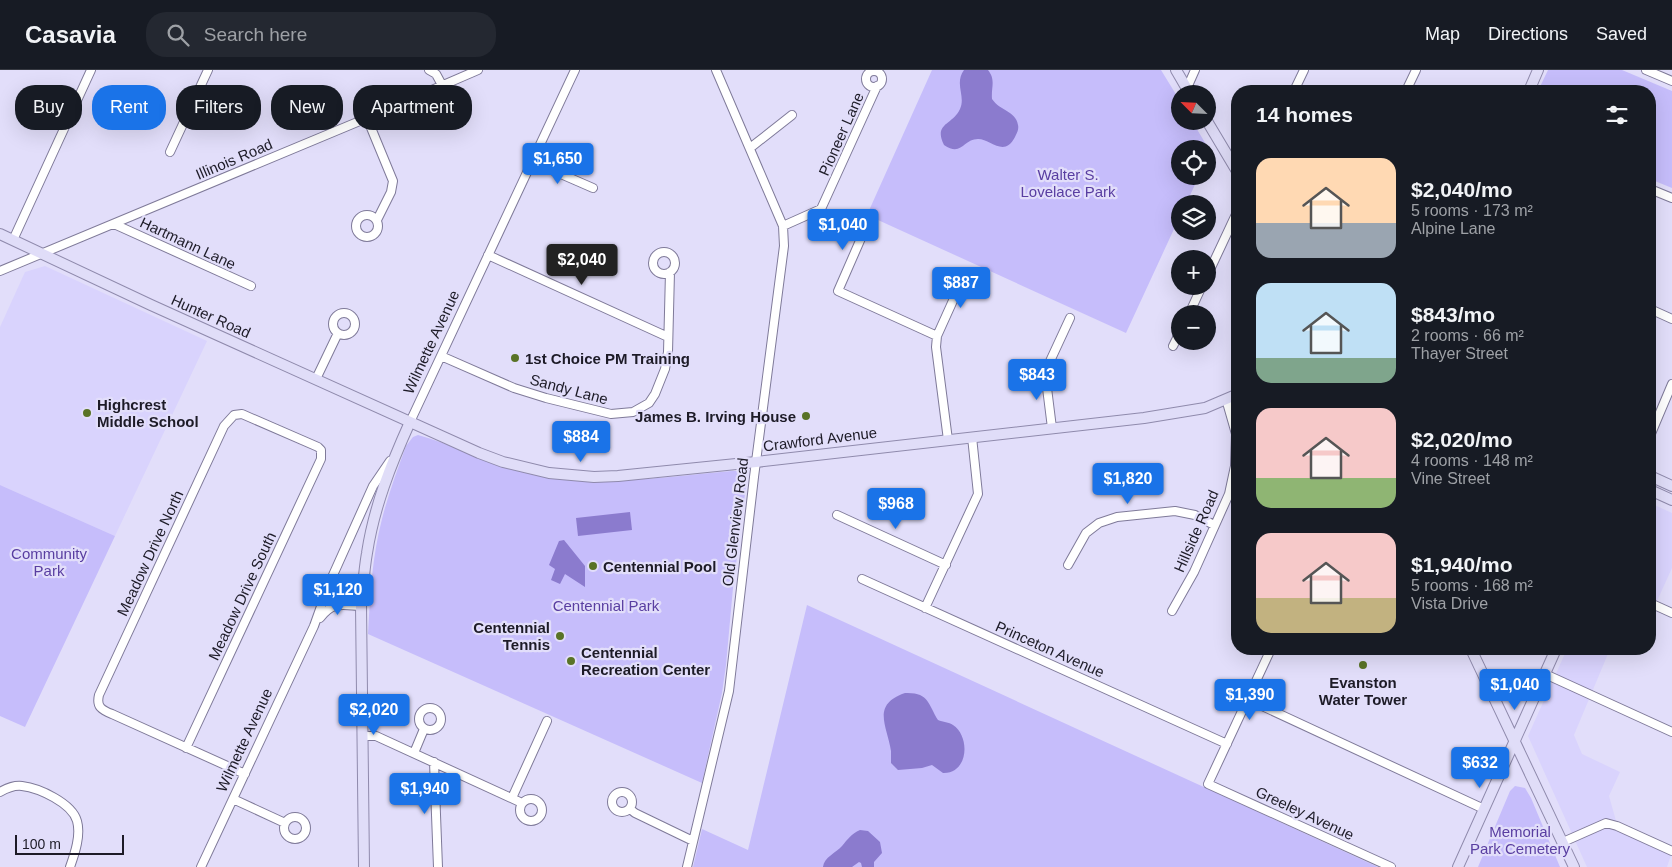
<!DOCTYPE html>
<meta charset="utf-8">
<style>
body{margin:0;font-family:Arial,sans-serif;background:#242831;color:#f1f3f6;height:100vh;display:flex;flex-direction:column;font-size:19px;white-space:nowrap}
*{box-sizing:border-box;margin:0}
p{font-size:16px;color:#9ea1a6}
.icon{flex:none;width:28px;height:28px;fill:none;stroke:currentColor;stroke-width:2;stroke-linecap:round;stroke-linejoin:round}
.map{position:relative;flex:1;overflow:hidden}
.details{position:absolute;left:1231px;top:15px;width:425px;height:570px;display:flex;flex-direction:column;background:#171b24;border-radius:20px;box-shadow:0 5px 20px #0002}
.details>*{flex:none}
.guide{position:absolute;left:15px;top:15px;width:475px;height:45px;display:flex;gap:10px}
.needle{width:32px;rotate:294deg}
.buttons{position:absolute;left:1171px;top:15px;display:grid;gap:10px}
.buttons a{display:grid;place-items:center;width:45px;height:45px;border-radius:50%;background:#171b24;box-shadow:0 5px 20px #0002;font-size:25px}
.scale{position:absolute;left:15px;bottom:12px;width:109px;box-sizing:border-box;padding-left:5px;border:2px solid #1d1b27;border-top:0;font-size:14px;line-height:18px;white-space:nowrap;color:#1d1b27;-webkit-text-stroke:4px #e2defa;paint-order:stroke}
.price{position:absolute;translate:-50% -42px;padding:0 11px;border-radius:5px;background:#1a73e8;color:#fff;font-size:16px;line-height:32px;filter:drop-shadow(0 1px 2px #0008)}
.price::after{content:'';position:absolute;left:50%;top:30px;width:15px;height:11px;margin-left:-8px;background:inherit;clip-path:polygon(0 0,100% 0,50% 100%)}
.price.selected{background:#222;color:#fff}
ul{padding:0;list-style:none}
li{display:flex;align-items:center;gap:15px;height:125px;padding:0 25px}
li span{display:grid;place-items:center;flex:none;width:140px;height:100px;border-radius:15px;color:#555}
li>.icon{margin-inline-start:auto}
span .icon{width:60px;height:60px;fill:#fffc;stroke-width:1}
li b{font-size:21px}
h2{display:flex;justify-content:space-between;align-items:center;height:60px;padding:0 25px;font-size:21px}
.chip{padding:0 18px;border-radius:20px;background:#171b24;box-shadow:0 5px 20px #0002;font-size:18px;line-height:45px}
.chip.selected{background:#1a73e8;color:#fff}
header{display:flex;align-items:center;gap:30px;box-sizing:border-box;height:70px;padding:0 25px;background:#171b24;border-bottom:1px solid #363941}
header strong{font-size:24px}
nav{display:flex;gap:28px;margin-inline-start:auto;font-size:18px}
.search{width:350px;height:45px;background:#242831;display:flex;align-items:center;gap:12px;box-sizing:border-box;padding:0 18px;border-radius:20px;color:#9ea1a6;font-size:19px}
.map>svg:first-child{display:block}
</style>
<header>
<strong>Casavia</strong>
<div class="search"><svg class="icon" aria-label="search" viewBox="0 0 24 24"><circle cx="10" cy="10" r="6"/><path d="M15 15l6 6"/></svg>Search here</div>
<nav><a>Map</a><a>Directions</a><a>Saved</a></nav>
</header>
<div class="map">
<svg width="1672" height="797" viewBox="0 0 1672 797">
<rect width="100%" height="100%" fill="#e2defa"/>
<path fill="#d9d3fd" d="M45 196 207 271 115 466 0 415V257L25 202Z
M1650 433 1672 443V498L1657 531 1650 529Z
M1567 579H1610L1574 665 1582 684 1620 702 1609 726 1618 758 1672 782 1667 797H1587L1528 666Z"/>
<path fill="#c6bdfb" d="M932 0H1161L1180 31V51H1192L1210 81 1208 87V79H1180V106H1199L1186 134H1180V146L1126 263 867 145Z
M1548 0H1622L1672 21V118L1650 109V21H1538Z
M418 365C455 375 489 395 526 403 594 418 664 407 732 401H737L744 406 746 416 733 518 726 595 722 623 702 713 368 564C370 526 372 487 382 449 388 425 397 401 406 376L413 367Z
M0 415 115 466 25 657 0 646Z
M807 535 1378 797H693L702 759 748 780Z
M1515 716 1525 718 1531 728 1560 797H1478L1510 721Z"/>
<path fill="#8b7bce" d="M988 0C996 10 991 17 992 29 1000 41 1016 41 1018 55 1019 59 1017 63 1015 67 1004 88 991 69 978 69 963 69 962 87 944 75 933 53 953 55 960 39 966 26 954 14 964 0Z
M630 442 632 460 578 466 576 448Z
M564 470 585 496V517L565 504 560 514 551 510 555 499 549 495 559 471Z
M905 623C929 622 928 634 938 650 943 652 949 652 953 655 971 667 968 704 943 703L932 695 922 698 898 700 891 693C891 689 891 685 891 681 887 655 871 635 905 623Z
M860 760 868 761 880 772 882 783 874 792V797H862L861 793 859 792 852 797H823C824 787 836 783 842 776 848 769 851 764 860 760Z"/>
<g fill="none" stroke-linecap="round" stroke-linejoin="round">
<g stroke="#7f7a99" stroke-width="10">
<path id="minor" d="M429 0 436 4 442 15
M1646 0 1672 11
M866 9a8 8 0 1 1 16 0a8 8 0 1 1-16 0Z
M1187 18 1195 0
M1294 21 1304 0
M1406 21 1416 0
M367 48 393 111 391 122 377 150
M750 78 792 45
M170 82 208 0
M531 91 593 118
M1650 119 1672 128
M356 156a11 11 0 1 1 22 0a11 11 0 1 1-22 0Z
M869 150 838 221 937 266
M114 154 251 216
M783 156 821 139 877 16
M13 170 91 0
M653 193a11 11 0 1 1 22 0a11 11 0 1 1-22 0Z
M488 185 668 267
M0 201 367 48 478 0
M1208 204 1238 140
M1650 239 1672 249
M333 254a11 11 0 1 1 22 0a11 11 0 1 1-22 0Z
M1189 244 1202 216
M1173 276 1180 262
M441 286 514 318 546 328 611 344 633 342 649 333 655 324 665 299 668 282 670 202
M316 309 338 263
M410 352 575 0
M1052 358 1045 302 1070 248
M1650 366 1672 314
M948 370 936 277 937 266 965 204
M837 445 946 495
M1068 495 1086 463 1099 453 1117 447 1175 441 1195 445 1214 455
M862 509 1227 674
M1650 533 1672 543
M925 538 978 424 972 367
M1172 541 1194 502 1229 424 1235 396 1236 364 1226 329
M320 548C333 531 341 535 361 536
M1271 579 1208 714 1391 797
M1545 604 1672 662
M1247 629 1484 739
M419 649a11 11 0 1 1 22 0a11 11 0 1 1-22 0Z
M362 666H376L522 733
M186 678 321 389V380L318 377 242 344 234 345 224 356 99 625C96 637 102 640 112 644L245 704
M414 683 424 659
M434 692 438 797
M0 722C7 718 14 715 22 716 39 718 72 733 77 751 81 765 75 783 70 797
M612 732a10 10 0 1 1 20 0a10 10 0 1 1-20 0Z
M512 728 547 651
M520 740a11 11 0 1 1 22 0a11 11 0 1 1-22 0Z
M233 729 285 753
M630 739 635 743 693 771
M284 758a11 11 0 1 1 22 0a11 11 0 1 1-22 0Z
M1563 772 1606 753 1617 756 1672 781
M201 797 314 556 329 514 373 416 390 391
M687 797 729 621 754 407 784 176 783 156 716 0"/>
</g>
<g stroke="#8f8aac" stroke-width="12">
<path id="major" d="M1176 0 1190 24
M1529 21 1538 0
M1207 51 1238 103
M0 164 151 235 479 383 503 392 549 403 594 407 618 406 756 392 1144 348 1205 338 1238 324
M1650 406 1672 416
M1650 420 1672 430
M1471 579 1574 797
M364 797 361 536C363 518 364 500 367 483 374 437 391 394 410 352
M1458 797 1556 579"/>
</g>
<use href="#minor" stroke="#fff" stroke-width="8"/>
<use href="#major" stroke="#e0ddf8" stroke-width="10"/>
</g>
<g fill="#597326" stroke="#e2defa" stroke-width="2">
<circle cx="515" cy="288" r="5"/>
<circle cx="87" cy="343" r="5"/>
<circle cx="806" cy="346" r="5"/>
<circle cx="593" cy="496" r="5"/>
<circle cx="560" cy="566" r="5"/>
<circle cx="571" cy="591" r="5"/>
<circle cx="1363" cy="595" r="5"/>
</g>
<g text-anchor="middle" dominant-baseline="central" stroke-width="4.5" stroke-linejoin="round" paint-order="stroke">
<g font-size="15" fill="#1d1b27" stroke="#e2defa">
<text transform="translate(841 64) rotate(-66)">Pioneer Lane</text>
<text transform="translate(234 89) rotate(-23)">Illinois Road</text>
<text transform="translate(188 173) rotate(25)">Hartmann Lane</text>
<text transform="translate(211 246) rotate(24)">Hunter Road</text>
<text transform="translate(431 272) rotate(-65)">Wilmette Avenue</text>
<text transform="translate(569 319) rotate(15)">Sandy Lane</text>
<text transform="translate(820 369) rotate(-7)">Crawford Avenue</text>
<text transform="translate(735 452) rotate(-83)">Old Glenview Road</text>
<text transform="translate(1196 461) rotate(-66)">Hillside Road</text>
<text transform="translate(150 483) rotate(-65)">Meadow Drive North</text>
<text transform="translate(242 526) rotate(-65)">Meadow Drive South</text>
<text transform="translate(1050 579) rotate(24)">Princeton Avenue</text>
<text transform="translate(244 670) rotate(-65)">Wilmette Avenue</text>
<text transform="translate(1305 743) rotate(25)">Greeley Avenue</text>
</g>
<g font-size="15" fill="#593ea1" stroke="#e2defa">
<text x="1068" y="104">Walter S.<tspan x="1068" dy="17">Lovelace Park</tspan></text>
<text x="49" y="483">Community<tspan x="49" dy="17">Park</tspan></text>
<text x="606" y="535">Centennial Park</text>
<text x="1520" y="761">Memorial<tspan x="1520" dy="17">Park Cemetery</tspan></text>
</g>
<g font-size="15" font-weight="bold" fill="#1d1b27" stroke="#e2defa" text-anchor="start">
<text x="525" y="288">1st Choice PM Training</text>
<text x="97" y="334">Highcrest<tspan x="97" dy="17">Middle School</tspan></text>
<text x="796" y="346" text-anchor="end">James B. Irving House</text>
<text x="603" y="496">Centennial Pool</text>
<text x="550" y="557" text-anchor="end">Centennial<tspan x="550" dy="17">Tennis</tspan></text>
<text x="581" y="582">Centennial<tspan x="581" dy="17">Recreation Center</tspan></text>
<text x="1363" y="612" text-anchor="middle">Evanston<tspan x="1363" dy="17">Water Tower</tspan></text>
</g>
</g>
</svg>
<div class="buttons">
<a><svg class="needle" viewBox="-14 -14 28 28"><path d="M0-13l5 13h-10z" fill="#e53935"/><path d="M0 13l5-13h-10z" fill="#9ea1a6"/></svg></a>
<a><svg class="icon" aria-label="locate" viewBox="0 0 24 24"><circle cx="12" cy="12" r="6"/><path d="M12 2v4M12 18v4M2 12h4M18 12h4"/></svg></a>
<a><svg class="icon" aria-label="layers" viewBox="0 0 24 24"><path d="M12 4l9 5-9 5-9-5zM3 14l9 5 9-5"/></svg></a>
<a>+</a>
<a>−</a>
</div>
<div class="scale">100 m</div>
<b class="price" style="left:558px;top:115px">$1,650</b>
<b class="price" style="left:843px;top:181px">$1,040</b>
<b class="price selected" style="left:582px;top:216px">$2,040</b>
<b class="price" style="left:961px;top:239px">$887</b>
<b class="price" style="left:1037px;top:331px">$843</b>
<b class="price" style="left:581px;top:393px">$884</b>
<b class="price" style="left:1128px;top:435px">$1,820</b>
<b class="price" style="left:896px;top:460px">$968</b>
<b class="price" style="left:338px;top:546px">$1,120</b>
<b class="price" style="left:1515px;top:641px">$1,040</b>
<b class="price" style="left:1250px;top:651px">$1,390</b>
<b class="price" style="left:374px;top:666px">$2,020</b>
<b class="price" style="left:1480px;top:719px">$632</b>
<b class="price" style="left:425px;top:745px">$1,940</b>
<div class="guide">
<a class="chip">Buy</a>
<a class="chip selected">Rent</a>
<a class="chip">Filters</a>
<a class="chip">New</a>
<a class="chip">Apartment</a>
</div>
<section class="details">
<h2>14 homes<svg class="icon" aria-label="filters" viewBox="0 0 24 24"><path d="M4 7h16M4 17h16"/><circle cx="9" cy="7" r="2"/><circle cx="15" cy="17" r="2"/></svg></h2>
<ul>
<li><span style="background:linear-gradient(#ffd9b3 65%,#9aa5b1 0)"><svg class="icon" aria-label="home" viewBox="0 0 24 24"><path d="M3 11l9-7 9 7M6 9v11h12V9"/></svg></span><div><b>$2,040/mo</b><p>5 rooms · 173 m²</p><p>Alpine Lane</p></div></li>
<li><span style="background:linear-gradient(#bfe0f5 75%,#7fa58c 0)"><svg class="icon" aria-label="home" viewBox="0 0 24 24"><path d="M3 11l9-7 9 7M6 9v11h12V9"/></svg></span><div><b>$843/mo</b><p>2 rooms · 66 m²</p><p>Thayer Street</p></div></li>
<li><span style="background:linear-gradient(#f6c9c9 70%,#8fb573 0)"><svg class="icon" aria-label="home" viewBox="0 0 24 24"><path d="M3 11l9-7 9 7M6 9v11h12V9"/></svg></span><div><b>$2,020/mo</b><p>4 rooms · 148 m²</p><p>Vine Street</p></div></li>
<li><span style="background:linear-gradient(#f6c9c9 65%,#c2b280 0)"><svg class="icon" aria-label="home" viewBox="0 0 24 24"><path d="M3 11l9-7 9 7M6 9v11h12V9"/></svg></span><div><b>$1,940/mo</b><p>5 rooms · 168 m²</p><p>Vista Drive</p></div></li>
</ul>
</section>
</div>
